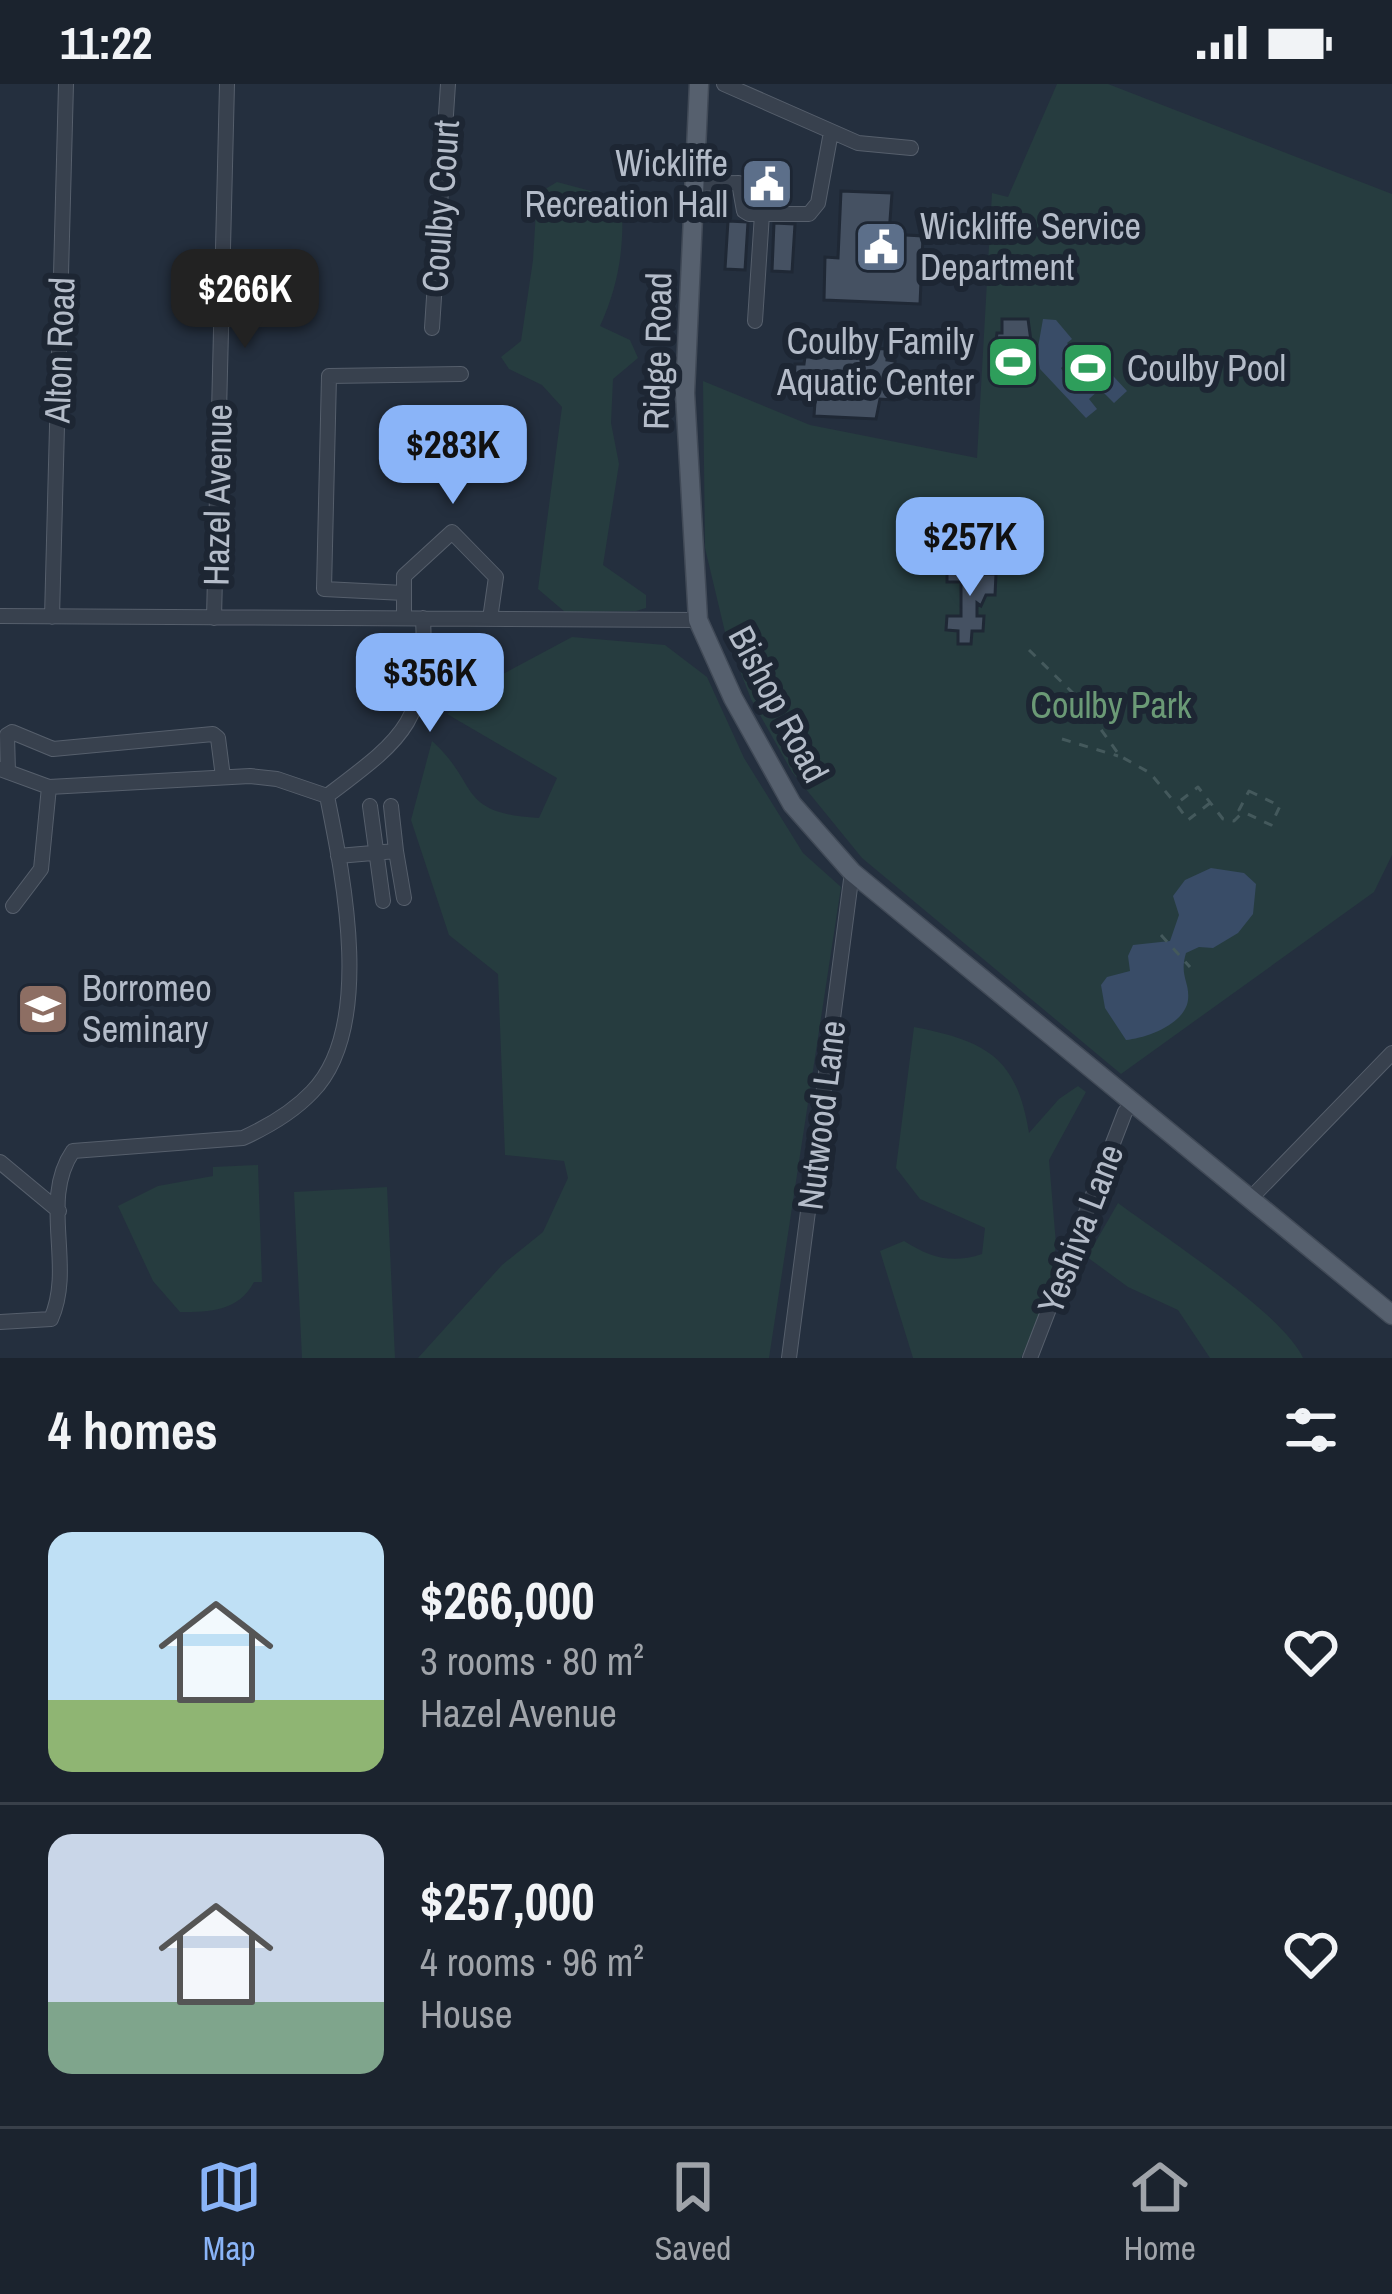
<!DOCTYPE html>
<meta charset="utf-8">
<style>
body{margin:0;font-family:"Archivo Narrow",sans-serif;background:#242b36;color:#f1f3f6;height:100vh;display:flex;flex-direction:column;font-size:45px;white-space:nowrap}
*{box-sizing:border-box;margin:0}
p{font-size:39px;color:#a0a4aa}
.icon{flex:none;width:66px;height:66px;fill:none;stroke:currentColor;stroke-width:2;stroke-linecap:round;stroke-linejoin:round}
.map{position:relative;height:1274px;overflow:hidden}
.panel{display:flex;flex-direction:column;background:#1b232e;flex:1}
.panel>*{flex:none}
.price{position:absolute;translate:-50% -102px;padding:0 27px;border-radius:24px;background:#8ab4f8;color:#111;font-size:39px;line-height:78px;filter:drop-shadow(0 3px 6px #0008)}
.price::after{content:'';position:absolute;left:50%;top:72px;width:36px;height:27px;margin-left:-18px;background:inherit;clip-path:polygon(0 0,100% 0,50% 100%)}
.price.selected{background:#222;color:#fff}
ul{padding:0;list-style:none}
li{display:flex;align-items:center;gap:36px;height:300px;padding:0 48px}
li+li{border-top:3px solid #39404a}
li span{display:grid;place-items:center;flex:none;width:336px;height:240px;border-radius:24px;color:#555}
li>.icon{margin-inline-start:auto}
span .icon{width:144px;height:144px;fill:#fffc;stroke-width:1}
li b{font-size:51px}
h2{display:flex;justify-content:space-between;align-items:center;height:144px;padding:0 48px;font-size:51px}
.status{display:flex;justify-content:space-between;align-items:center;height:84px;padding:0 60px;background:#1b232e;direction:ltr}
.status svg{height:33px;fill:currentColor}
.tab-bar{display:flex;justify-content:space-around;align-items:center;height:168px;border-top:3px solid #39404a;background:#1b232e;font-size:33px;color:#a0a4aa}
.tab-bar a{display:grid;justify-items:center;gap:6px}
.tab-bar .selected{color:#8ab4f8}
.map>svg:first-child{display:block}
</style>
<div class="status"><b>11:22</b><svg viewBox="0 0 49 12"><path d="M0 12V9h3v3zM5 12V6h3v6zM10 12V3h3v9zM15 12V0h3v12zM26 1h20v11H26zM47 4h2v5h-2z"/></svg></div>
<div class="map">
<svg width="1392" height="1274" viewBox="0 0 1392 1274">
<rect width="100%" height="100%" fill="#242f3e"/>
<path fill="#263c3f" d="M1057 0H1108L1392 110V771L1374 808 1121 990 862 774 792 688 751 615 725 548 705 464 703 297 810 341 977 374 992 109 1008 113Z
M557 98 602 110 622 124C624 166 618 203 600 242L630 256 638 274 613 295 611 339 619 380 603 481 646 511V524L636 527 565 528 538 505 562 323 542 301 509 285 501 273 521 257 533 176 537 110Z
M572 553 665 561 707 593 744 674 803 769 841 803 769 1274H418L502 1181 543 1148 568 1094 564 1077 505 1071 498 890 449 851 411 736 432 657C481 701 455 729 539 734L557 694 447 630 501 591Z
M914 943C986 957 1017 973 1029 1049L1059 1015 1078 1002 1086 1008 1049 1076 1056 1160 1048 1211 1021 1274H913L880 1167 904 1157C931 1174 952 1180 982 1170L985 1144 920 1115 896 1084Z
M258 1081 262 1198H254C239 1227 210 1228 180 1228L153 1197 118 1122 158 1102 213 1092V1083Z
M387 1103 395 1274H302L294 1108Z
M1118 1119C1161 1151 1284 1230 1303 1274H1210L1178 1226 1128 1203 1087 1173Z"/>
<path fill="#394c67" d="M1043 235 1056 236 1072 255 1067 259 1077 270 1061 284 1064 289 1090 267 1127 307 1114 319 1100 305 1089 315 1097 325 1086 334 1040 285 1037 269Z
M1211 784 1244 789 1256 800 1253 830 1238 849 1213 864 1199 863 1186 869C1179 892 1190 898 1188 916 1185 940 1147 954 1126 956L1105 924 1101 901 1107 893 1130 887 1128 872 1133 861 1170 857 1179 831 1173 812 1185 796Z"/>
<path fill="#455162" stroke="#1f2835" stroke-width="3" d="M752 80 783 81 781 120 751 119Z
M841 107 892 109 889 150 923 152 920 220 824 216 825 173 838 174Z
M728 137 748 138 745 186 725 185Z
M774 139 795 140 792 188 772 187Z
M1002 235H1028L1031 257H1026L1024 300 1000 299 1001 256H996L997 249H1002Z
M814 255H839V263L888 265 887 276 895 277 894 316 880 315 876 335 814 332 815 318 805 317 803 306 794 305 795 280H804L805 273H814Z
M968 473 978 490H996L995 511H986L981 522 977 519V532H984L983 547H972L971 560H958V547L946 546 947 532H961V498H947V484H959L960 475Z"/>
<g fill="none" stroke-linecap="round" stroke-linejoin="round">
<g stroke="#565f6c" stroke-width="16">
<path id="minor" d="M724 0 858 59 911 64
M695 100 739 99 744 127 749 130H809L818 119 831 48
M755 237 762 130
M432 244 448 0
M404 509 324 505 329 292 461 290
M0 532 698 536
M52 533 66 0
M214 534 227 0
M404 534V492L452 448 496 493 490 535
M0 685 49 703 250 692 277 695 327 712C343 791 375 944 312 1008 293 1028 267 1043 243 1054L73 1067C39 1116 75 1182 51 1235L0 1238
M8 688 7 651 12 648 53 665 213 650 218 654 223 693
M327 712C405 653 428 638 423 534
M370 722 383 817
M391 722 396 767
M338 772 396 767 404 814
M13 822 41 785 49 703
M0 1078 59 1127
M1250 1115 1392 969
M789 1274 852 788
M1030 1274 1125 1028 1134 1018"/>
</g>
<g stroke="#414a57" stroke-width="21">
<path id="major" d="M699 0 685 309 698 536 733 614 792 720 852 788 1392 1231"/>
</g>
<path stroke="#44595c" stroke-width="3" stroke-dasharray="9 9" stroke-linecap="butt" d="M1029 566 1079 615 1120 672 1150 689 1176 720
M1062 655 1118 672
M1249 707 1280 722 1271 741 1239 726Z
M1210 719 1188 736 1176 720 1198 703 1223 735 1234 737 1243 728
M1161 851 1190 883"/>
<use href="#minor" stroke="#38414e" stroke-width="14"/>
<use href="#major" stroke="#56606e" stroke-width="18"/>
</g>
<defs>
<g id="civic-square" transform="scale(2.7)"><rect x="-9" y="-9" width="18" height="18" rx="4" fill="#5c6f8a" stroke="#1d2633"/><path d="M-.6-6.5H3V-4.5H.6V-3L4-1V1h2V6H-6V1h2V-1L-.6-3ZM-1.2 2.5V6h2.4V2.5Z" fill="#fff"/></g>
<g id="stadium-square" transform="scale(2.7)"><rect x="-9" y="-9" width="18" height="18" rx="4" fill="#2e9e5b" stroke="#1d2633"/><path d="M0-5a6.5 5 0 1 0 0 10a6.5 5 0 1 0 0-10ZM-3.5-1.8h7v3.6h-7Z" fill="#fff"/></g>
<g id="school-square" transform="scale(2.7)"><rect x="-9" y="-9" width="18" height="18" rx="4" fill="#8d6e63" stroke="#1d2633"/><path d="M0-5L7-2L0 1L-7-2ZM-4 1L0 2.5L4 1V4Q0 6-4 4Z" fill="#fff"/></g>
</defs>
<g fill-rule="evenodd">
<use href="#civic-square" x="767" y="100"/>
<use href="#civic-square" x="881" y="163"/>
<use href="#stadium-square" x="1013" y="278"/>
<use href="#stadium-square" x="1088" y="284"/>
<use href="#school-square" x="43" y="925"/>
</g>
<g text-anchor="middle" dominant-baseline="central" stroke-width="12" stroke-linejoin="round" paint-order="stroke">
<g font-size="36" fill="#b4bcc9" stroke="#1d2633" text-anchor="start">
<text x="728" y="79" text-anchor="end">Wickliffe<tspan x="728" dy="41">Recreation Hall</tspan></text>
<text x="920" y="142">Wickliffe Service<tspan x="920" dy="41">Department</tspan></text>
<text x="974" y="257" text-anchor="end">Coulby Family<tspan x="974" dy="41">Aquatic Center</tspan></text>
<text x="1127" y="284">Coulby Pool</text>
<text x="82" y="904">Borromeo<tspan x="82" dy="41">Seminary</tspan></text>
</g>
<g font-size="36" fill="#b4bcc9" stroke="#1d2633">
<text transform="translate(440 122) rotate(-86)">Coulby Court</text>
<text transform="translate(59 266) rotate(-88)">Alton Road</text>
<text transform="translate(657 267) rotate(-89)">Ridge Road</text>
<text transform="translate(217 411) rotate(-89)">Hazel Avenue</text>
<text transform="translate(779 620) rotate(62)">Bishop Road</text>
<text transform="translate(821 1031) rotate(-83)">Nutwood Lane</text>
<text transform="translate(1080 1145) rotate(-69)">Yeshiva Lane</text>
</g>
<g font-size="36" fill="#6b9a76" stroke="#1d2633">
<text x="1111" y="621">Coulby Park</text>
</g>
</g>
</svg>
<b class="price selected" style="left:245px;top:267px">$266K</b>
<b class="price" style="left:453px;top:423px">$283K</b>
<b class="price" style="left:970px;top:515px">$257K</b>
<b class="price" style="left:430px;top:651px">$356K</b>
</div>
<section class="panel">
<h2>4 homes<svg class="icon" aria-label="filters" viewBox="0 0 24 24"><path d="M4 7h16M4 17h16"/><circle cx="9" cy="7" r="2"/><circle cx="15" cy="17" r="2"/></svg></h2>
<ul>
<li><span style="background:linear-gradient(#bfe0f5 70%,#8fb573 0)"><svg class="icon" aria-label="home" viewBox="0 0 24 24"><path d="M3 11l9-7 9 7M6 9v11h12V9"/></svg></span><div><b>$266,000</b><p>3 rooms · 80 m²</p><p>Hazel Avenue</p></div><svg class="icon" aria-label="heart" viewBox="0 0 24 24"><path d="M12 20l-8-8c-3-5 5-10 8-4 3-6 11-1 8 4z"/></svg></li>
<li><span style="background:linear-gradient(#c9d6e8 70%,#7fa58c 0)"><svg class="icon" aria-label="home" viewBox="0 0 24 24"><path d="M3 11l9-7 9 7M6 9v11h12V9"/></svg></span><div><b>$257,000</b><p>4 rooms · 96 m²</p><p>House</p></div><svg class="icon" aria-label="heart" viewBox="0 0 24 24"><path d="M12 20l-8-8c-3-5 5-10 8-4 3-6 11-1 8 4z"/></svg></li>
</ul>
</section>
<nav class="tab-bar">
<a class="selected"><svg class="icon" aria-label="map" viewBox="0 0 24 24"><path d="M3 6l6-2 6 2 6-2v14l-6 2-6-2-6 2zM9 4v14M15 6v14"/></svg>Map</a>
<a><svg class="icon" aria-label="saved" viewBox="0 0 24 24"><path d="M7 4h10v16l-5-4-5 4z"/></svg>Saved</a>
<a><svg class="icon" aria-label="home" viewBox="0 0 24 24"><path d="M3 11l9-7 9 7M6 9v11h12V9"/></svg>Home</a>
</nav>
